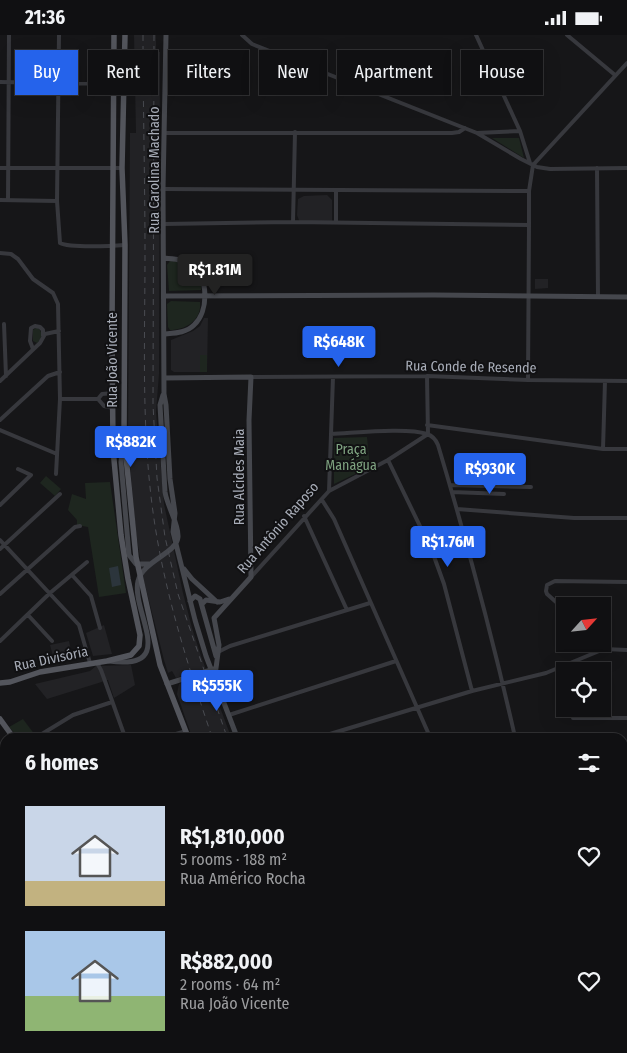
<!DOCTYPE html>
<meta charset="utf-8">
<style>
body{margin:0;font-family:"Fira Sans Condensed",sans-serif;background:#19191b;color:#f1f3f6;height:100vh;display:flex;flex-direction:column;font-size:19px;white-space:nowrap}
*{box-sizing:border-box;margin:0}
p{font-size:16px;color:#9c9d9f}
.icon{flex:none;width:28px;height:28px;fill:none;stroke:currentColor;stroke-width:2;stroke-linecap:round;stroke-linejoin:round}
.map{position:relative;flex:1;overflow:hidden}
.drawer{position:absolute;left:0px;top:698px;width:628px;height:321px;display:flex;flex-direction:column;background:#101012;border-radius:15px 15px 0 0;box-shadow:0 5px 20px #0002,0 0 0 1px #303032}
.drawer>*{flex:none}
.guide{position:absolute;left:15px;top:15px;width:598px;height:45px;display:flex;gap:10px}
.needle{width:32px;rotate:63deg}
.fabs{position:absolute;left:556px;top:562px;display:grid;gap:10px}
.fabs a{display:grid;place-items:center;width:55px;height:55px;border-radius:0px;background:#101012;box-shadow:0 5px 20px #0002,0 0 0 1px #303032;font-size:25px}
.price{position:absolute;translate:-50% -42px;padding:0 11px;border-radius:5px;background:#2563eb;color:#fff;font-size:16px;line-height:32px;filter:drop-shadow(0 1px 2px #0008)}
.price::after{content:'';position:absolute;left:50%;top:30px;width:15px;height:11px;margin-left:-8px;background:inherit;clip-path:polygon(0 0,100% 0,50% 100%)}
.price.selected{background:#222;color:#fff}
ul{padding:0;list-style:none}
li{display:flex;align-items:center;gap:15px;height:125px;padding:0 25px}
li span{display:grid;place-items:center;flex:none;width:140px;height:100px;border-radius:0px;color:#555}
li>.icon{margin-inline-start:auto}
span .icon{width:60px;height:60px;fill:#fffc;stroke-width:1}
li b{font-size:21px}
h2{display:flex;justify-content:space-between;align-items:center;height:60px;padding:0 25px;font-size:21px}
.chip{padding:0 18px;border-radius:0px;background:#101012;box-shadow:0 5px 20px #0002,0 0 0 1px #303032;font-size:18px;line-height:45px}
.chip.selected{background:#2563eb;color:#fff}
.status{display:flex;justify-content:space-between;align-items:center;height:35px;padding:0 25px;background:#101012;direction:ltr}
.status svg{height:14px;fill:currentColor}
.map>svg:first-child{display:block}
</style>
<div class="status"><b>21:36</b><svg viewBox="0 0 49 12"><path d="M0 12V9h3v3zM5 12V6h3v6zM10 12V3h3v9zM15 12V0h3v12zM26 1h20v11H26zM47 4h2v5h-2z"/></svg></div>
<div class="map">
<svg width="627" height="1018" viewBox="0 0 627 1018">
<rect width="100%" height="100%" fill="#161618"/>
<path fill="#222225" d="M134 0H156V17H160L159 339 156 377 164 469 183 558 192 593 201 621 231 702H192L177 659 179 649 184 647 182 641 176 643 172 636 168 638 164 625 143 542 136 498 128 408 130 98H136Z
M327 160 332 165V188H300L297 180 298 164 304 161Z
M535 244H548V253L535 254Z
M204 283H208L207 337H174L171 335V305L193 296 200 291Z
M104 590 112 619 93 621 86 598Z
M69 606 73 625 55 629 50 610Z
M131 630 135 650 114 663 108 645 47 664 35 649 90 636 96 631Z
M627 845V968L623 969 622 849Z
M231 1014H267V1018H223Z
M278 1014H300V1018H278Z"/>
<path fill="#1e261f" d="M492 103H519L524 123Z
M170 226C187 227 203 237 201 255L169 256 167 230Z
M171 266 200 267C202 285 186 295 170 295L168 292 167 269Z
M36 293H38C43 297 42 304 37 308L33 306V295Z
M200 320H207V337H200Z
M367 402 370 432 334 449V403Z
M46 441 61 454 55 461 40 448Z
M110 447 126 558 99 562 88 492 77 490V485L68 475 72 459 86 464 85 448Z
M23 684 35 700 32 702H18L9 692Z"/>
<path fill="#2c353c" d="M118 531 121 550 112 552 109 533Z"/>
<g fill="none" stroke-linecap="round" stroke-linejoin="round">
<path stroke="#2c353c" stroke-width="1" d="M622 843 627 839
M491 1014V1018
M225 1018 232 1014"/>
<path stroke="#37383d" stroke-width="4" d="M59 0 57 166 60 208C69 213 113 211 125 210
M242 0 252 9 477 98 521 124 537 132 550 134 627 133
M476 0 520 96 530 128
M567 0 615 40
M0 47 114 49
M165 98H452L459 97 465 93
M477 98 520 96
M533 130 627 28
M0 133H122
M597 133 598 262
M163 154 529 156
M336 155V188
M0 165 57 166
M8 165 9 0
M293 187 295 97
M164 189 293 187 529 190
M0 218 11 219 18 224 33 244 53 258 58 269 60 364 56 439
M4 289 6 341
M33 314 30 306 31 293 35 291 40 292 43 295V301
M427 341 428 399
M251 342 427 341 528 345 627 346
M528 345 529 190V156L533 130
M0 346 40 308 45 299 59 296
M60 364H98L102 359 113 358
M98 364 104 371 113 373
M0 385 48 341 60 337
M427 390 603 414H627
M0 395 57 419
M331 399C355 398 407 392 427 399 433 401 436 405 438 410 467 507 493 604 515 702
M603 414 605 346
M388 425 432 516 444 549 472 656
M450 450 531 452
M329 456 388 425 428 399
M452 457 504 459
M322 465 334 484 430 702
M0 470 31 440 18 434
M457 474 574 483H627
M304 481 347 575
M0 505 79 590 90 628
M0 514 60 459
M72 540 91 561 100 593
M251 542 329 456 333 342
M0 559 75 492 80 491
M565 575 547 559 546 556 547 550 555 546 627 547
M28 580 52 606
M0 606 50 558 87 527
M218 617 230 611 370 568
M97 628 101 635 125 702
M229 680 396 626
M573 683H627
M37 702 73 680 112 667
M166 702 186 696
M320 702 472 656 546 638 604 614 627 615
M622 725H627
M0 772 5 768
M622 782 627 781
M0 796 5 802
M0 933H5
M0 943 5 949
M54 1014 57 1018
M529 1014 530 1018
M618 1014 620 1018
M96 1018 127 1014"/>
<path stroke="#45474d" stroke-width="5" d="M166 0 163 154 164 359 166 370 170 444 175 478 173 497 195 585 206 621 237 702
M164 261 434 260 627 262
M164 299C175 298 186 298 194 290 209 276 209 242 191 229 183 224 174 224 164 223
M164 343 251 342 249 385 251 542 214 583 219 610 215 641
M123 407 121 427 129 520 136 529H149
M184 534 192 544 217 567
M190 566 195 561 200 564 216 621
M202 569 206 565 220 567 229 564
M109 626C180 636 131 577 138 546 143 526 177 518 178 502 179 489 167 471 165 457L160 370 163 360
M167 649 214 634
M0 875 5 874
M622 976 627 975
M306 1014V1018
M101 1018 104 1014
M365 1018 391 1014"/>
<path stroke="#53555c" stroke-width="5.5" d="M125 0 122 133 125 210 124 403 129 451 136 522 160 630 188 702
M0 648 10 647 40 637 107 626 131 620 139 611 140 600 128 544 121 500 113 414 112 293 114 0
M0 684 13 702
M274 1014V1018"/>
<path stroke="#4a4c52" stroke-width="1" stroke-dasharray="6 5" stroke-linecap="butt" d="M143 0C143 73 145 146 145 219 145 308 141 396 154 484 165 559 188 631 212 702
M154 0 153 370 157 443 165 502 178 559 227 702
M288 1014V1018"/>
</g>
<g text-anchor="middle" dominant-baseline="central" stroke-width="4" stroke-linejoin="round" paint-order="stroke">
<g font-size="14" fill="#a8adb8" stroke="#111113">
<text transform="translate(154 135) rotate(-90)">Rua Carolina Machado</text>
<text transform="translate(112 325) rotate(-90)">Rua João Vicente</text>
<text transform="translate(471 332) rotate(1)">Rua Conde de Resende</text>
<text transform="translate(239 442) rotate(-90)">Rua Alcides Maia</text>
<text transform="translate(278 493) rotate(-49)">Rua Antônio Raposo</text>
<text transform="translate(51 624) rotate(-12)">Rua Divisória</text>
</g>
<g font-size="14" fill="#7fa381" stroke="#111113">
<text x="351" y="414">Praça<tspan x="351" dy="16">Manágua</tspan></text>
</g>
</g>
</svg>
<div class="fabs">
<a><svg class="needle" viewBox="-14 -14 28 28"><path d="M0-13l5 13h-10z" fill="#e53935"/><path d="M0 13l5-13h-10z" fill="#9c9d9f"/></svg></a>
<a><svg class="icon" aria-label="locate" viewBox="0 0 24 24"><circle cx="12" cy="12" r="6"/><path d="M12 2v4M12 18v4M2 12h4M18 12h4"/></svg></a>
</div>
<b class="price selected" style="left:215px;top:261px">R$1.81M</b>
<b class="price" style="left:339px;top:333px">R$648K</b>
<b class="price" style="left:131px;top:433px">R$882K</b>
<b class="price" style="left:490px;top:460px">R$930K</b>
<b class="price" style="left:448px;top:533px">R$1.76M</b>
<b class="price" style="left:217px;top:677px">R$555K</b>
<div class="guide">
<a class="chip selected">Buy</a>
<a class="chip">Rent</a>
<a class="chip">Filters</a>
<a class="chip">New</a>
<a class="chip">Apartment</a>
<a class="chip">House</a>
</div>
<section class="drawer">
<h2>6 homes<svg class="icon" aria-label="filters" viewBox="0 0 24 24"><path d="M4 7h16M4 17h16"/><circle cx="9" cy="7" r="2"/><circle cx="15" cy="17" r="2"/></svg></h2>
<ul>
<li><span style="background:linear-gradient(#c9d6e8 75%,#c2b280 0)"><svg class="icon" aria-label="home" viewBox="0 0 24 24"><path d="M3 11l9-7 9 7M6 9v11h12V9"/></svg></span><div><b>R$1,810,000</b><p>5 rooms · 188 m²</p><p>Rua Américo Rocha</p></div><svg class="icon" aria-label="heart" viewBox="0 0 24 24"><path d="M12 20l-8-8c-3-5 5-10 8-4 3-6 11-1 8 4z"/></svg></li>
<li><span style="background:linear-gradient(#a9c7e8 65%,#8fb573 0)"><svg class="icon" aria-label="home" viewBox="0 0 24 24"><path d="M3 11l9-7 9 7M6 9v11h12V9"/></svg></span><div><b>R$882,000</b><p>2 rooms · 64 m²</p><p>Rua João Vicente</p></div><svg class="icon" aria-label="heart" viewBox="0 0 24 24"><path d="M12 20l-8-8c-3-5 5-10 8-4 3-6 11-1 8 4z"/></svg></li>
</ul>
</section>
</div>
